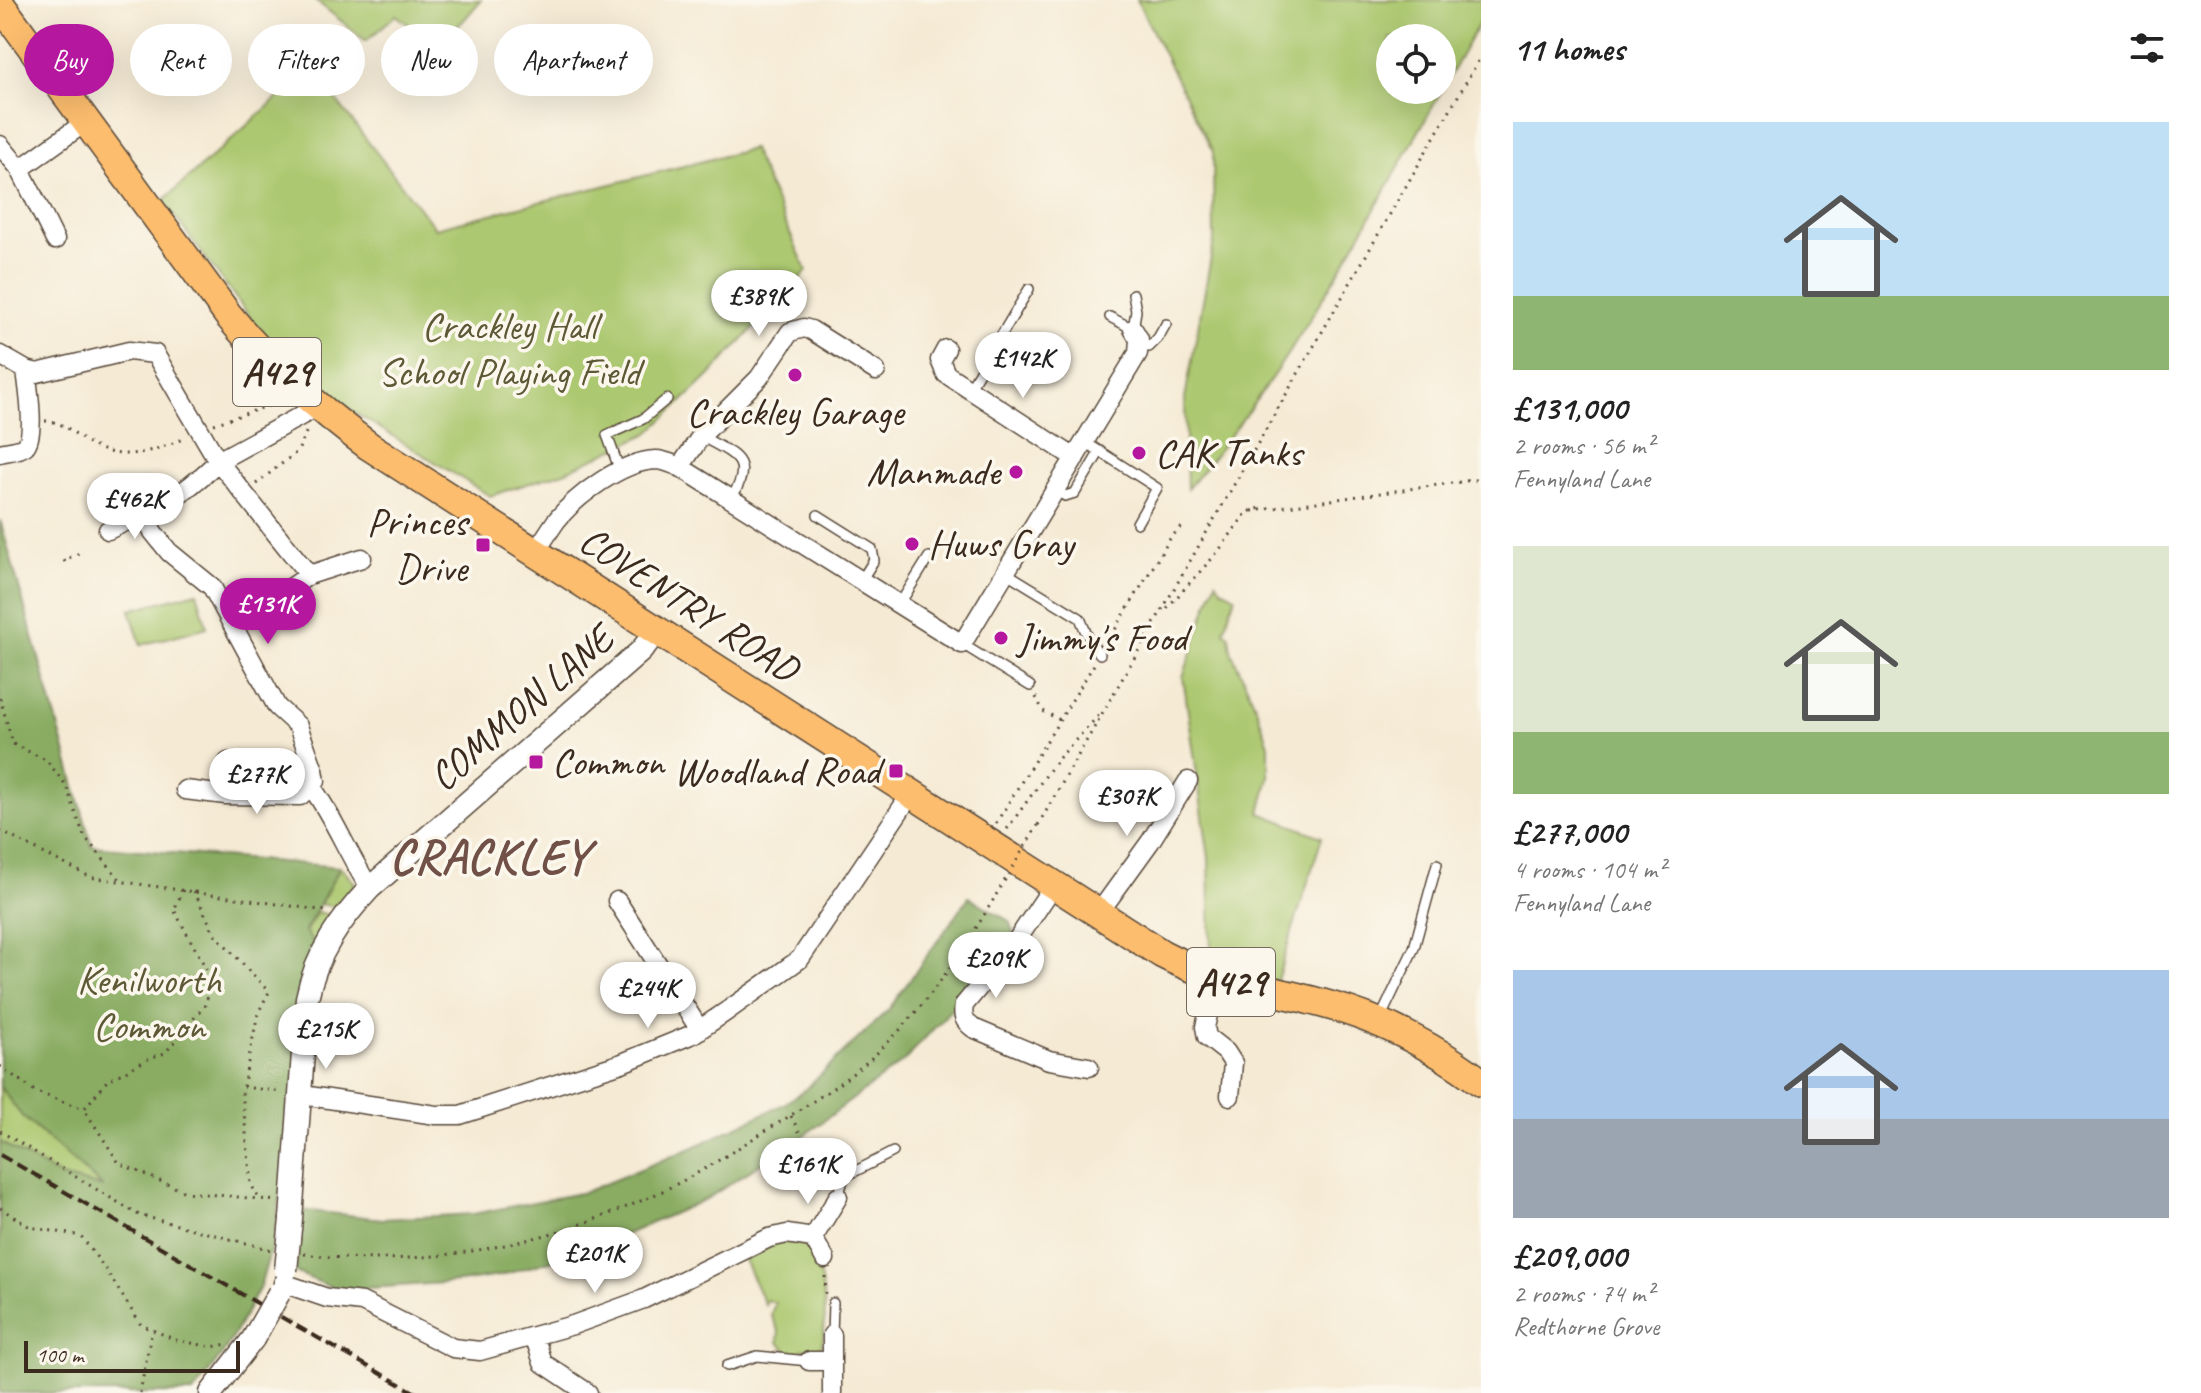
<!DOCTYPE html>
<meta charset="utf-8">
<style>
body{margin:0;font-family:Caveat,sans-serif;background:#f6f6f6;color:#222;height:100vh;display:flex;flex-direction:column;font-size:30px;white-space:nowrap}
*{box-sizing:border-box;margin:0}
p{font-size:26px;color:#767676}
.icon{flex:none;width:44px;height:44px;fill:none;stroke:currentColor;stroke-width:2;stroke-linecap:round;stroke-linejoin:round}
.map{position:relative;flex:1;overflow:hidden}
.details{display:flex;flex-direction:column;background:#fff;width:720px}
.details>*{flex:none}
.top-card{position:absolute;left:24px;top:24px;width:760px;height:72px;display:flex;gap:16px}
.tools{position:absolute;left:1376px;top:24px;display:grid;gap:16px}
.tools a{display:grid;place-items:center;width:80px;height:80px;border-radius:50%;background:#fff;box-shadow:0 8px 32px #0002;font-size:40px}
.scale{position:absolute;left:24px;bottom:20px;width:216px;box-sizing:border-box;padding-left:8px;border:4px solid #3b2a1e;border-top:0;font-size:22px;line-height:28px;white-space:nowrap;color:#3b2a1e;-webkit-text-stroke:6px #fbf7ec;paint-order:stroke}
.price{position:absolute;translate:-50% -68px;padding:0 18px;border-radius:28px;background:#fff;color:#222;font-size:26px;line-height:52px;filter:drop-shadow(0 2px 4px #0008)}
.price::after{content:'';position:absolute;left:50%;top:48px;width:24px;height:18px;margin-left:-12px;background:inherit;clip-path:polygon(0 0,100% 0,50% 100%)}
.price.active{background:#b5179e;color:#fff}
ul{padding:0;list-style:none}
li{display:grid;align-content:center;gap:16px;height:424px;padding:0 32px}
li span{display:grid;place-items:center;height:248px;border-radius:0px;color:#555}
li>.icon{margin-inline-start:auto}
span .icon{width:144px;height:144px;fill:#fffc;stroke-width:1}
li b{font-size:34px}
h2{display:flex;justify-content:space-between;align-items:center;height:96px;padding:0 32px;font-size:34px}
.pill{padding:0 28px;border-radius:36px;background:#fff;box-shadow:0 8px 32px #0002;font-size:28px;line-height:72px}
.pill.active{background:#b5179e;color:#fff}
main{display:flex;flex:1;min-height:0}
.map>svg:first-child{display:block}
</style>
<main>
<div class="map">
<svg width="1481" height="1393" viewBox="0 0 1481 1393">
<rect width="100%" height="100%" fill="#fbf7ec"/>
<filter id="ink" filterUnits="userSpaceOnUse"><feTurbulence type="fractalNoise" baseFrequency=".0125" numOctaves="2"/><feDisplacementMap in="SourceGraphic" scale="16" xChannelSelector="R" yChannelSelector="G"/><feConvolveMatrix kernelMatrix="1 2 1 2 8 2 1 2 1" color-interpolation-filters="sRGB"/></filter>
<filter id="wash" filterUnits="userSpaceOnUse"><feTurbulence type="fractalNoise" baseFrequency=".006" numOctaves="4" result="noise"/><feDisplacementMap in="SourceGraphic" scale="32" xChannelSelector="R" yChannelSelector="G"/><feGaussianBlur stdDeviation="1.8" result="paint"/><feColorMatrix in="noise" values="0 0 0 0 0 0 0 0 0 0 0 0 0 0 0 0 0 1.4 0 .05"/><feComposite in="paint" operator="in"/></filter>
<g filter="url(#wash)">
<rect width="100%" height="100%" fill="#f5ead4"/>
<path fill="#acc86f" stroke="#747946" stroke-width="2" d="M315 0H481L463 21 436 46 396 15 366 41Z
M1137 0H1481V20L1442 89V38H1390V90H1442C1364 228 1291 368 1187 489L1185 398 1214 241 1213 152Z
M311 68 435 228 752 149 807 271 708 377 649 433 564 472 490 496 323 393 256 325 163 201Z
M1216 581 1222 589 1235 596 1224 631 1229 635 1231 651 1256 707 1269 745V777L1260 813 1322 837 1276 983 1211 960 1209 858 1183 677Z
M197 592 207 627 141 645 130 610Z
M340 867 355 883 339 908 320 904Z
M317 912 333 916 316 948 305 932Z
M0 1087 22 1116 105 1189 61 1177 0 1142Z
M786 1242 805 1245C825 1271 828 1313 822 1345L817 1349H803V1352H788L778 1342 779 1331 771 1315 775 1303 767 1300 765 1305 744 1260 776 1243Z"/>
<path fill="#89ac62" stroke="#626b40" stroke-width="2" d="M0 520 92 846 340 867 305 931 316 948 274 1238 260 1287 226 1349 193 1393H0V1142L61 1177 103 1187 22 1116 0 1087Z
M969 897 1009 921 1014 935 977 981 905 1060 802 1137 708 1198 600 1246 499 1276 459 1282 338 1290 295 1272 302 1210 383 1219 473 1214 585 1192 694 1147 784 1104 807 1088 889 1009Z"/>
</g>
<g filter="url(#ink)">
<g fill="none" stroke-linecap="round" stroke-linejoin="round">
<g stroke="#574739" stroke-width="12">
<path id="service" d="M1110 317 1133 329 1136 311 1133 294
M1140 346 1149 347 1158 338 1166 324
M968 391 1029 289
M701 436C734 455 756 459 731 499
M1085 442 1157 488 1137 523
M620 471 607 435 643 419 667 399
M1055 490 1065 496 1075 493 1100 451
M818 515 872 549 874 560 861 581
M1005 572 1080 618 1090 642 1100 654
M899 605 929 557
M962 644 1030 686
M1380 1019 1414 948 1437 864
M828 1147 844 1177 838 1197
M844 1177 893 1152
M832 1335 833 1303
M727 1366 757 1356 809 1361"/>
</g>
<g stroke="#574739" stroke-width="21">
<path id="minor" d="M0 145 20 169 55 240
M20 169 87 121
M946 349 940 360 946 374 1075 458
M0 355 26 370 37 373 129 351 155 354 218 461 317 407
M0 453C7 451 19 451 25 446 36 436 28 386 26 370
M680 467 701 436 759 378 790 332 804 328 811 330 876 371
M108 530 144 513
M535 553C542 542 549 531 556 521 576 496 622 461 656 460 664 460 672 464 680 467L962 644 1138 353 1139 339 1133 329
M309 575 218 461C195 484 174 500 144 513L153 532 169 552 212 587 277 707 298 726 314 770 316 781 311 786C335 819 348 855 370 888
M269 603 309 575 362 558
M185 790 226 795 300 796 311 786
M226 795 228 762
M1053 886 1013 946 964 1005C962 1017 964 1021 973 1028L1049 1060 1089 1067
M617 901 700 1030
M1098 914 1150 842 1188 781
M1217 978 1205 1027 1207 1037 1226 1052 1233 1063 1230 1096
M302 1095 436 1115H460L622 1063 693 1034 727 1011 800 959 911 794
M813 1238 838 1197
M283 1283 327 1298 362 1302 453 1348 480 1351 573 1325 644 1299 769 1238 787 1234 813 1238 825 1259
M535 1338 543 1363 588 1393
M809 1361H832
M832 1393V1335"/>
</g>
<g stroke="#574739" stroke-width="25">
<path id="tertiary" d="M291 1219 307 998C316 954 340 920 370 888L641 651 658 629
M211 1393 253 1339"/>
</g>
<g stroke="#574739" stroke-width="31">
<path id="primary" d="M0 4 228 315C271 367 315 406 369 446L1162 954C1213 981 1266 988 1321 1003 1380 1018 1433 1046 1481 1082"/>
</g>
<path stroke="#574739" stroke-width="3" stroke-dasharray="2 6" stroke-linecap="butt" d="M45 421C61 421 71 431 84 440 117 464 150 453 185 438
M214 424 277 403 282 404
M256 484 298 451 307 430
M1252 511 1481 479
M65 562 64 560 80 553
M1167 608 1217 553 1247 512 1261 508
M1107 643 1171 537 1183 526
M1036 697 1043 711 1060 720
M0 698 13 744 46 760 66 785 84 836 123 883
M996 823 1095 663
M1038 825 1481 56
M1007 829 1057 760 1100 714
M0 831 90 877 326 911
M183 890 174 910 213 981 205 1005 165 1053 152 1057 107 1081 84 1109 119 1163 185 1192 259 1199
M194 891 214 933 269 992 258 1013 242 1092 251 1184 259 1199 276 1201
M0 1066 36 1092 84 1109
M243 1087 282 1092
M791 1116 828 1187
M0 1131 139 1215 272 1250
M0 1208 30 1227 81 1236 106 1270 141 1325 176 1340 212 1347 227 1344
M304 1254C434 1272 574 1239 690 1177 714 1164 738 1148 762 1133 801 1109 842 1085 876 1054 926 1007 962 953 996 895
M825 1276 826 1296
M140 1393 152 1330"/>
<use href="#service" stroke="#fff" stroke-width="9"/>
<use href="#minor" stroke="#fff" stroke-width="18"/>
<use href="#tertiary" stroke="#fff" stroke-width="22"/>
<use href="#primary" stroke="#fcbd6e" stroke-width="28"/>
<path stroke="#3b2a1e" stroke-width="4" stroke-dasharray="12 6" stroke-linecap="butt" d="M0 1155C139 1233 276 1316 416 1393"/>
<g stroke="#574739" stroke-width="25" stroke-linecap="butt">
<path id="tertiary-bridge" d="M286 1270 291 1219
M253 1339 279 1293"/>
</g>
<path stroke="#574739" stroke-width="3" stroke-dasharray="2 6" stroke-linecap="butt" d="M996 895 1038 825"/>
<use href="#tertiary-bridge" stroke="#fff" stroke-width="22"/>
</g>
</g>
<g fill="#b5179e" stroke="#fbf7ec" stroke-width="3">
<circle cx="795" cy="375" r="8"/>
<circle cx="1139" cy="453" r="8"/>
<circle cx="1016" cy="472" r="8"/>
<circle cx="912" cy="544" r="8"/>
<rect x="475" y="537" width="16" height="16" rx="4"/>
<circle cx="1001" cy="638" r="8"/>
<rect x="528" y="754" width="16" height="16" rx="4"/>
<rect x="888" y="763" width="16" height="16" rx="4"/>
</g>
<g text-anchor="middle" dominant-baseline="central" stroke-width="7" stroke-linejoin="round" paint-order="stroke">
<g fill="#fbf7ec" stroke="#75685c" stroke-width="2">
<rect x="233" y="338" width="88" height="68" rx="6"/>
<rect x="1187" y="948" width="88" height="68" rx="6"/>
</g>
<g font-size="38" font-weight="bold" fill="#3b2a1e">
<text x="277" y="372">A429</text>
<text x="1231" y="982">A429</text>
</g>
<g font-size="40" fill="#5d5936" stroke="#fbf7ec">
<text x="509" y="326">Crackley Hall<tspan x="509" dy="46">School Playing Field</tspan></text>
<text x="149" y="980">Kenilworth<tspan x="149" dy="46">Common</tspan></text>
</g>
<g font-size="40" fill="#3b2a1e" stroke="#fbf7ec" text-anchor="start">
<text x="795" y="412" text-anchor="middle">Crackley Garage</text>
<text x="1155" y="453">CAK Tanks</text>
<text x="1000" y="472" text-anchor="end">Manmade</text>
<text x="467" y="522" text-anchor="end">Princes<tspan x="467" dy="46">Drive</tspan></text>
<text x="928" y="544">Huws Gray</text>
<text x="1017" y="638">Jimmy's Food</text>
<text x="552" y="762">Common</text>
<text x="880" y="771" text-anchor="end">Woodland Road</text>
</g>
<g font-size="40" fill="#3b2a1e" stroke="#fbf7ec">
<text transform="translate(689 604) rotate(33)">COVENTRY ROAD</text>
<text transform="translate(521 708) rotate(-41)">COMMON LANE</text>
</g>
<g font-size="48" font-weight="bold" letter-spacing="2" fill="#715147" stroke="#fbf7ec">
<text x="490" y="857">CRACKLEY</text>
</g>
</g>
</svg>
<div class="tools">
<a><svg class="icon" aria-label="locate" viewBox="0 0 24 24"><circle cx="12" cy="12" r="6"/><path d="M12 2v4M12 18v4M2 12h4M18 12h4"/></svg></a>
</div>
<div class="scale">100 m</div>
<b class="price" style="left:759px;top:338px">£389K</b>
<b class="price" style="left:1023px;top:400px">£142K</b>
<b class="price" style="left:135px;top:541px">£462K</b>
<b class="price active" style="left:268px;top:646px">£131K</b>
<b class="price" style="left:257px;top:816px">£277K</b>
<b class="price" style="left:1127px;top:838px">£307K</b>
<b class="price" style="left:996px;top:1000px">£209K</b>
<b class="price" style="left:648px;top:1030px">£244K</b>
<b class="price" style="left:326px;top:1071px">£215K</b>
<b class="price" style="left:808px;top:1206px">£161K</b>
<b class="price" style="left:595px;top:1295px">£201K</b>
<div class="top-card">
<a class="pill active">Buy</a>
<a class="pill">Rent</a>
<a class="pill">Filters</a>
<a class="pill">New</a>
<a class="pill">Apartment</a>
</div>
</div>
<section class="details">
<h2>11 homes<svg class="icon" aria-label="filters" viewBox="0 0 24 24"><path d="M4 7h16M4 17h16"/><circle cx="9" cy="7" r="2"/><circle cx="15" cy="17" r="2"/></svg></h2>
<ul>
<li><span style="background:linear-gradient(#bfe0f5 70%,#8fb573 0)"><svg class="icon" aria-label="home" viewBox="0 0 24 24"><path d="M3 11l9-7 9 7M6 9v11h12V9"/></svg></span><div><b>£131,000</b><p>2 rooms · 56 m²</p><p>Fennyland Lane</p></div></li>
<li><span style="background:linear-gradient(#dfe7d0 75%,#8fb573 0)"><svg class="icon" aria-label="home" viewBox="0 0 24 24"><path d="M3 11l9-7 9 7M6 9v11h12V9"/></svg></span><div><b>£277,000</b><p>4 rooms · 104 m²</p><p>Fennyland Lane</p></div></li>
<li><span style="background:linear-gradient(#a9c7e8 60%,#9aa5b1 0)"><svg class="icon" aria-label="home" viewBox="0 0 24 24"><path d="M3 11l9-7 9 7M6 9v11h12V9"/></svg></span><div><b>£209,000</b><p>2 rooms · 74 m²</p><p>Redthorne Grove</p></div></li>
</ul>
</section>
</main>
